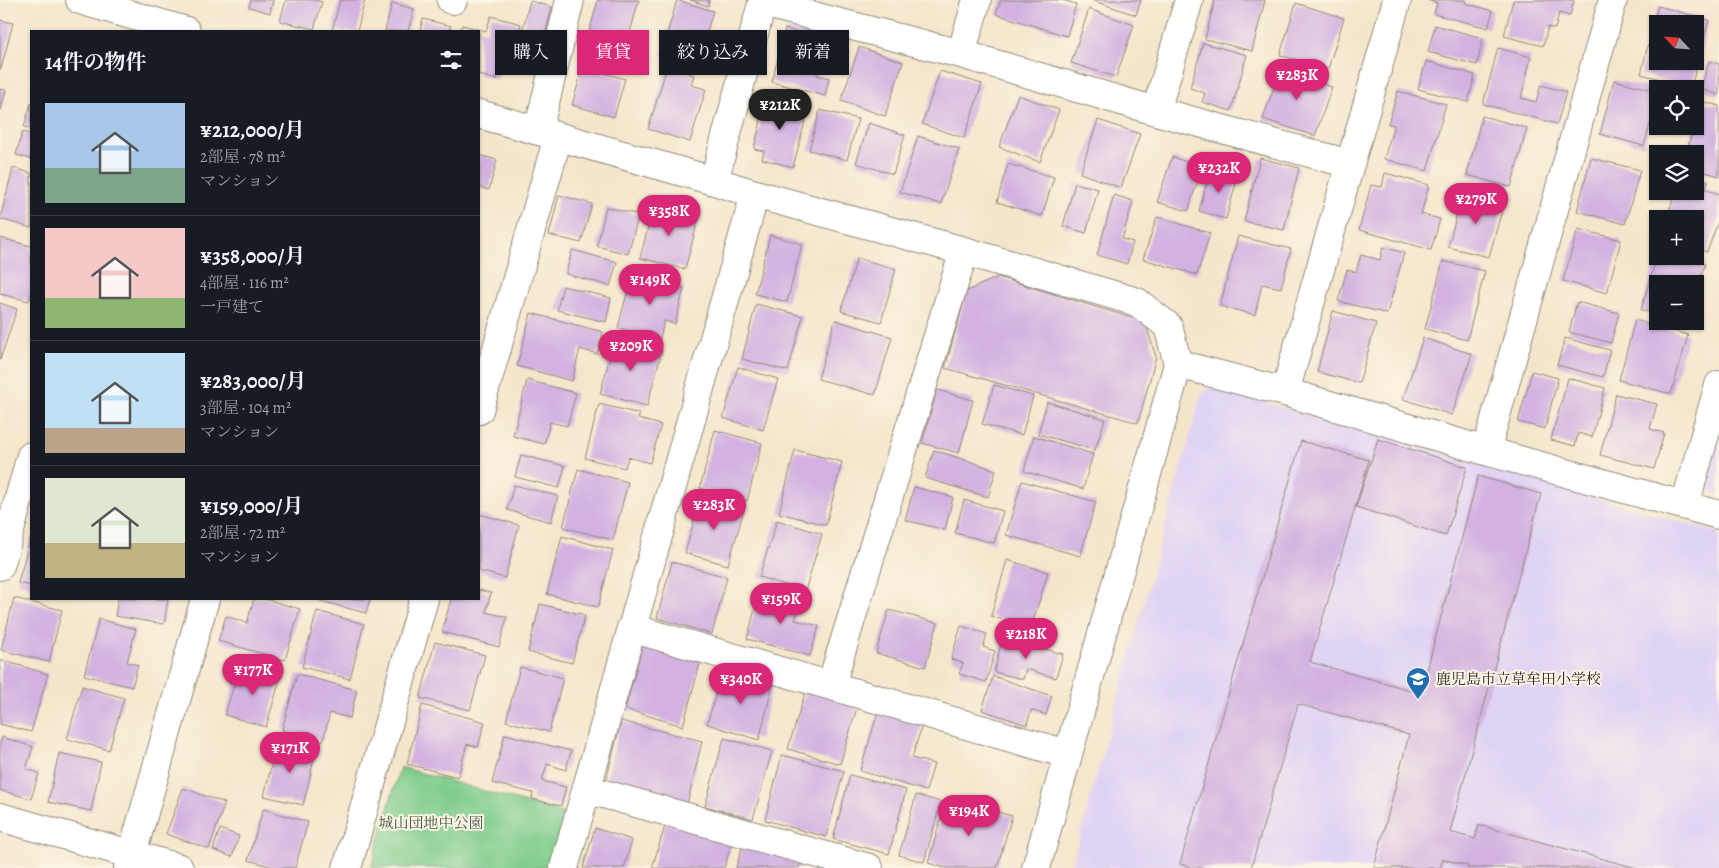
<!DOCTYPE html>
<html lang="ja">
<meta charset="utf-8">
<style>
body{margin:0;font-family:Alegreya,"Noto Serif JP",serif;background:#20242c;color:#f1f3f6;height:100vh;display:flex;flex-direction:column;font-size:19px;white-space:nowrap}
*{box-sizing:border-box;margin:0}
p{font-size:16px;color:#9ea1a6}
.icon{flex:none;width:28px;height:28px;fill:none;stroke:currentColor;stroke-width:2;stroke-linecap:round;stroke-linejoin:round}
.map{position:relative;flex:1;overflow:hidden}
.sheet{position:absolute;left:30px;top:30px;width:450px;height:570px;display:flex;flex-direction:column;background:#171b24;border-radius:0px;box-shadow:0 1px 4px #0004}
.sheet>*{flex:none}
.banner{position:absolute;left:495px;top:30px;width:475px;height:45px;display:flex;gap:10px}
.needle{width:32px;rotate:296deg}
.controls{position:absolute;left:1649px;top:15px;display:grid;gap:10px}
.controls a{display:grid;place-items:center;width:55px;height:55px;border-radius:0px;background:#171b24;box-shadow:0 1px 4px #0004;font-size:25px}
.price{position:absolute;translate:-50% -42px;padding:0 11px;border-radius:18px;background:#db2777;color:#fff;font-size:16px;line-height:32px;filter:drop-shadow(0 1px 2px #0008)}
.price::after{content:'';position:absolute;left:50%;top:30px;width:15px;height:11px;margin-left:-8px;background:inherit;clip-path:polygon(0 0,100% 0,50% 100%)}
.price.selected{background:#222;color:#fff}
ul{padding:0;list-style:none}
li{display:flex;align-items:center;gap:15px;height:125px;padding:0 15px}
li+li{border-top:1px solid #363941}
li span{display:grid;place-items:center;flex:none;width:140px;height:100px;border-radius:0px;color:#555}
li>.icon{margin-inline-start:auto}
span .icon{width:60px;height:60px;fill:#fffc;stroke-width:1}
li b{font-size:21px}
h2{display:flex;justify-content:space-between;align-items:center;height:60px;padding:0 15px;font-size:21px}
.pill{padding:0 18px;border-radius:0px;background:#171b24;box-shadow:0 1px 4px #0004;font-size:18px;line-height:45px}
.pill.selected{background:#db2777;color:#fff}
.map>svg:first-child{display:block}
</style>
<div class="map">
<svg width="1719" height="868" viewBox="0 0 1719 868">
<rect width="100%" height="100%" fill="#fcf5e5"/>
<filter id="ink" filterUnits="userSpaceOnUse"><feTurbulence type="fractalNoise" baseFrequency=".02" numOctaves="2"/><feDisplacementMap in="SourceGraphic" scale="10" xChannelSelector="R" yChannelSelector="G"/><feConvolveMatrix kernelMatrix="1 2 1 2 8 2 1 2 1" color-interpolation-filters="sRGB"/></filter>
<filter id="wash" filterUnits="userSpaceOnUse"><feTurbulence type="fractalNoise" baseFrequency=".0096" numOctaves="4" result="noise"/><feDisplacementMap in="SourceGraphic" scale="20" xChannelSelector="R" yChannelSelector="G"/><feGaussianBlur stdDeviation="1.12" result="paint"/><feColorMatrix in="noise" values="0 0 0 0 0 0 0 0 0 0 0 0 0 0 0 0 0 1.4 0 .05"/><feComposite in="paint" operator="in"/></filter>
<g filter="url(#wash)">
<rect width="100%" height="100%" fill="#f5e6cb"/>
<path fill="#e0d4f4" d="M1211 387 1719 533V868H1071L1201 395Z
M1719 429V495L1712 493 1707 479Z"/>
<path fill="#7ecc8c" stroke="#547c5c" d="M400 767 565 814 550 868H371Z"/>
<g id="blocks">
<path fill="#d3b2e1" d="M251 0H273L270 13 249 7Z
M286 0H316L322 2 314 29 280 21Z
M340 0H365L357 31H332Z
M598 0H639L625 51 587 40Z
M677 0 713 11 697 66 661 55Z
M690 0H709L708 6Z
M1001 0H1062L1076 4 1067 36 996 14Z
M1091 0H1141L1136 15Z
M1215 0H1265L1252 51 1205 39Z
M1427 0H1466L1465 3 1493 11 1488 28 1434 14 1437 3Z
M1513 0H1570L1574 1 1570 16 1559 13 1555 29 1548 27 1543 46 1504 36Z
M530 1 552 7 541 50 519 44Z
M392 3 414 9 408 31H385Z
M1296 3 1344 18 1328 69 1280 55Z
M1658 6 1709 20 1701 50 1695 48V24H1658V38L1650 36Z
M1089 9 1134 25 1116 77 1071 63Z
M491 16 521 24 513 51 504 49 497 80 479 75V31H460L462 25 486 31Z
M423 19 451 26 449 31H420Z
M0 20 13 23 1 69H0Z
M1435 25 1483 38 1477 65 1428 52Z
M785 29 839 42 834 58 822 55 817 75 829 78 825 96 772 82Z
M1203 43 1247 55 1231 111 1202 102 1205 93 1190 88Z
M1648 45 1658 48V61H1695V58L1699 59 1691 87 1641 74Z
M859 47 903 62 885 116 841 101Z
M1498 48 1531 57 1521 98 1536 102 1541 85 1566 92 1557 124 1483 104Z
M1426 61 1475 75 1468 102 1418 89Z
M1709 61 1719 64V95L1701 89Z
M1282 64 1314 75 1312 80 1332 87 1315 136 1263 119Z
M583 67 625 79 614 117 572 105Z
M667 67 694 75 691 85 706 89 690 142 648 129Z
M940 71 982 84 964 138 922 124Z
M1614 80 1658 91V97L1644 146 1600 134Z
M0 89 6 90 1 110H0Z
M1398 91 1446 104 1427 171 1384 159 1394 125 1388 124Z
M768 92 793 99 790 114 806 118 793 167 762 159 764 151 754 149Z
M1018 95 1059 110 1040 162 999 147Z
M1701 101 1719 106V176L1695 169V154H1686Z
M31 103V129L24 127Z
M820 110 858 119 847 160 809 150Z
M1482 116 1527 128 1511 187 1467 175Z
M1098 120 1140 134 1121 188 1080 173Z
M869 123 905 135 893 174 856 163Z
M22 132 31 134V159L16 155Z
M918 136 959 149 941 204 900 192Z
M479 155 497 160 489 190 479 187Z
M1172 157 1202 167 1188 211 1157 202Z
M1260 158 1299 168 1284 230 1244 221Z
M1591 158 1640 170 1625 224 1577 211Z
M1008 164 1054 177 1042 216 997 202Z
M13 168 31 173V228L0 219Z
M1211 169 1238 176 1226 219 1199 211Z
M1385 173 1429 185 1421 214 1440 219 1431 250 1359 230 1371 185 1382 187Z
M1695 176 1708 181 1705 189 1719 194V219L1707 252 1695 248V219H1666L1676 191H1695Z
M1075 183 1098 189 1086 233 1063 226Z
M1463 192 1504 203 1489 257 1448 247Z
M559 195 592 204 581 243 549 235Z
M1114 195 1133 201 1122 239 1133 242 1127 264 1097 255Z
M654 205 699 217 685 269 640 258Z
M606 207 639 215 628 254 597 246Z
M1157 217 1210 233 1197 275 1143 259Z
M1578 229 1621 240 1607 293 1563 281Z
M770 235 802 244 787 302 755 294Z
M1238 236 1291 249 1281 288 1262 284 1255 315 1220 306Z
M0 238 31 246V293L29 301 0 294Z
M1383 247 1404 253 1387 314 1338 301 1347 270 1356 272 1361 255 1380 260Z
M572 250 617 262 610 286 566 274Z
M1657 256H1679L1705 264 1695 297V284H1658V315L1641 310Z
M857 258 896 269 881 322 841 311Z
M1443 261 1485 271 1467 340 1425 329Z
M632 274 684 288 675 324 664 321 660 339 618 328Z
M998 277 1145 322 1156 357 1138 423 945 368 967 291Z
M563 286 611 298 606 322 557 310Z
M1577 302 1619 313 1611 343 1569 332Z
M0 303 17 309 0 360Z
M756 304 803 316 788 371 742 359Z
M1333 311 1376 323 1359 383 1317 372Z
M531 313 603 332 597 354 580 349 572 381 517 366Z
M835 320 892 337 875 395 818 379Z
M1635 320 1688 335 1671 394 1619 380Z
M615 338 662 351 647 406 600 394Z
M1423 338 1472 354 1452 415 1403 399Z
M1565 338 1610 350 1603 377 1557 365Z
M738 367 778 379 763 430 723 418Z
M1532 371 1558 378 1545 429 1518 422Z
M1568 378 1605 388 1592 437 1578 433 1575 446 1551 440Z
M527 380 576 393 567 426 550 422 544 444 513 436Z
M994 385 1033 396 1022 435 982 424Z
M937 390 973 400 959 453 922 443Z
M1616 394 1657 404 1650 429 1664 433 1654 469 1600 455Z
M1047 402 1105 419 1095 450 1038 434Z
M599 404 640 414 638 419 661 425 650 463 628 457 625 468 585 458Z
M715 430 762 443 747 501 700 488Z
M1034 436 1093 454 1083 489 1024 471Z
M1378 439 1467 467 1446 536 1356 507Z
M1301 441 1369 460 1310 662 1421 693 1478 476 1541 494 1450 832 1475 839 1479 825 1636 868H1467L1468 866 1443 859 1440 868H1374L1409 735 1298 704 1251 868H1194L1180 864Z
M795 450 842 462 826 525 779 513Z
M934 450 996 470 988 497 925 478Z
M521 455 565 466 559 488 515 477Z
M578 469 628 482 613 540 563 527Z
M1022 481 1096 502 1080 556 1006 535Z
M514 485 558 496 551 522 507 510Z
M914 487 953 497 945 530 905 520Z
M700 498 744 510 728 565 685 553Z
M964 500 1003 511 994 543 955 533Z
M479 514 519 525 505 578 479 571Z
M777 520 822 534 805 591 759 577Z
M31 536V586L18 583Z
M562 536 613 550 598 607 547 594Z
M1007 560 1048 572 1031 628 991 616Z
M672 562 727 577 712 634 657 618Z
M479 590 491 593 486 612 507 617 499 647 442 632 451 599H479Z
M760 591 800 602 795 620 819 626 810 656 747 639Z
M14 598 62 610 49 662 1 650Z
M118 599H168L164 624 115 616Z
M254 599H265L300 609 285 660 218 641 226 616 247 623Z
M320 599H370L366 613 320 601Z
M540 604 585 615 572 663 528 652Z
M889 610 938 623 925 667 876 653Z
M317 611 364 624 350 679 302 667Z
M99 619 136 629 127 662 138 665 132 687 84 675Z
M961 626 987 634 983 647 995 651 986 682 959 674 963 663 951 659Z
M1003 637 1063 654 1056 678 1026 669 1023 679 994 672Z
M644 640 702 656 683 726 625 709Z
M435 642 485 655 470 710 420 698Z
M1 660 48 674 31 732 0 724Z
M240 665 281 676 266 727 225 715Z
M520 667 563 678 549 732 506 721Z
M723 670 773 684 759 740 707 724Z
M297 674 357 690 350 718 330 713 323 741 282 730Z
M993 676 1052 696 1046 715 1031 710 1027 725 982 710Z
M82 686 124 698 109 750 67 739Z
M807 686 859 701 840 764 788 749Z
M422 705 485 722 478 747 467 744 458 777 407 764Z
M879 709 923 722 912 758 934 764 926 791 860 771Z
M621 721 702 741 687 805 605 785Z
M505 734 571 751 566 770 547 764 542 781 566 787 561 806 532 799 533 793 492 783Z
M2 737 33 747 26 769 39 773 31 799 0 790V743Z
M724 738 772 751 753 819 705 806Z
M277 742 316 751 303 805 264 796Z
M59 753 101 762 91 811 48 802Z
M782 755 844 771 826 837 765 820Z
M850 775 906 790 889 854 833 839Z
M183 788 225 803 209 849 166 834Z
M916 795 941 802 924 862 899 855Z
M947 798 1012 816 997 868H945L928 863Z
M263 809 308 822 295 868H277L248 860Z
M666 823 732 843 724 868H652Z
M595 828 632 840 624 868H583Z
M220 829 239 836 232 857 213 850Z
M744 841 802 858 799 868H736Z"/>
</g>
</g>
<g filter="url(#ink)">
<use href="#blocks" fill-opacity="0" stroke="#90887b" stroke-width="1"/>
<g fill="none" stroke-linecap="round" stroke-linejoin="round">
<g stroke="#90887b" stroke-width="30">
<path id="minor" d="M80 0 186 31
M451 0H453
M763 3 961 54 1156 111 1350 164
M961 54 977 0
M1156 111 1189 0
M479 114 714 181 755 194 964 251 1137 302 1168 326 1178 364 1036 868
M538 131 570 0
M714 181 763 0
M1178 364 1285 392 1486 451 1719 515
M1285 392 1397 0
M479 410 558 137
M1486 451 1613 0
M1685 505 1719 385
M0 566 31 456
M631 628 1067 754
M831 685 964 251
M586 789 869 868
M0 817 179 868
M128 868 205 599
M347 868 424 599
M564 868 755 194"/>
</g>
<use href="#minor" stroke="#fff" stroke-width="28"/>
</g>
</g>
<defs>
<g id="school-pin" transform="scale(1.25)"><path d="M0 17L-7.5 6A9.5 9.5 0 1 1 7.5 6Z" fill="#1f6fb2" stroke="#fcf5e5"/><path d="M0-5L7-2L0 1L-7-2ZM-4 1L0 2.5L4 1V4Q0 6-4 4Z" fill="#fff"/></g>
</defs>
<g fill-rule="evenodd">
<use href="#school-pin" x="1418" y="679"/>
</g>
<g text-anchor="middle" dominant-baseline="central" stroke-width="4" stroke-linejoin="round" paint-order="stroke">
<g font-size="15" fill="#2b2b2b" stroke="#fcf5e5" text-anchor="start">
<text x="1436" y="679">鹿児島市立草牟田小学校</text>
</g>
<g font-size="15" fill="#445b48" stroke="#fcf5e5">
<text x="431" y="823">城山団地中公園</text>
</g>
</g>
</svg>
<div class="controls">
<a><svg class="needle" viewBox="-14 -14 28 28"><path d="M0-13l5 13h-10z" fill="#e53935"/><path d="M0 13l5-13h-10z" fill="#9ea1a6"/></svg></a>
<a><svg class="icon" aria-label="locate" viewBox="0 0 24 24"><circle cx="12" cy="12" r="6"/><path d="M12 2v4M12 18v4M2 12h4M18 12h4"/></svg></a>
<a><svg class="icon" aria-label="layers" viewBox="0 0 24 24"><path d="M12 4l9 5-9 5-9-5zM3 14l9 5 9-5"/></svg></a>
<a>+</a>
<a>−</a>
</div>
<b class="price" style="left:1297px;top:101px">¥283K</b>
<b class="price selected" style="left:780px;top:131px">¥212K</b>
<b class="price" style="left:1219px;top:194px">¥232K</b>
<b class="price" style="left:1476px;top:225px">¥279K</b>
<b class="price" style="left:669px;top:237px">¥358K</b>
<b class="price" style="left:650px;top:306px">¥149K</b>
<b class="price" style="left:631px;top:372px">¥209K</b>
<b class="price" style="left:714px;top:531px">¥283K</b>
<b class="price" style="left:781px;top:625px">¥159K</b>
<b class="price" style="left:1026px;top:660px">¥218K</b>
<b class="price" style="left:253px;top:696px">¥177K</b>
<b class="price" style="left:741px;top:705px">¥340K</b>
<b class="price" style="left:290px;top:774px">¥171K</b>
<b class="price" style="left:969px;top:837px">¥194K</b>
<div class="banner">
<a class="pill">購入</a>
<a class="pill selected">賃貸</a>
<a class="pill">絞り込み</a>
<a class="pill">新着</a>
</div>
<section class="sheet">
<h2>14件の物件<svg class="icon" aria-label="filters" viewBox="0 0 24 24"><path d="M4 7h16M4 17h16"/><circle cx="9" cy="7" r="2"/><circle cx="15" cy="17" r="2"/></svg></h2>
<ul>
<li><span style="background:linear-gradient(#a9c7e8 65%,#7fa58c 0)"><svg class="icon" aria-label="home" viewBox="0 0 24 24"><path d="M3 11l9-7 9 7M6 9v11h12V9"/></svg></span><div><b>¥212,000/月</b><p>2部屋 · 78 m²</p><p>マンション</p></div></li>
<li><span style="background:linear-gradient(#f6c9c9 70%,#8fb573 0)"><svg class="icon" aria-label="home" viewBox="0 0 24 24"><path d="M3 11l9-7 9 7M6 9v11h12V9"/></svg></span><div><b>¥358,000/月</b><p>4部屋 · 116 m²</p><p>一戸建て</p></div></li>
<li><span style="background:linear-gradient(#bfe0f5 75%,#b9a48a 0)"><svg class="icon" aria-label="home" viewBox="0 0 24 24"><path d="M3 11l9-7 9 7M6 9v11h12V9"/></svg></span><div><b>¥283,000/月</b><p>3部屋 · 104 m²</p><p>マンション</p></div></li>
<li><span style="background:linear-gradient(#dfe7d0 65%,#c2b280 0)"><svg class="icon" aria-label="home" viewBox="0 0 24 24"><path d="M3 11l9-7 9 7M6 9v11h12V9"/></svg></span><div><b>¥159,000/月</b><p>2部屋 · 72 m²</p><p>マンション</p></div></li>
</ul>
</section>
</div>
